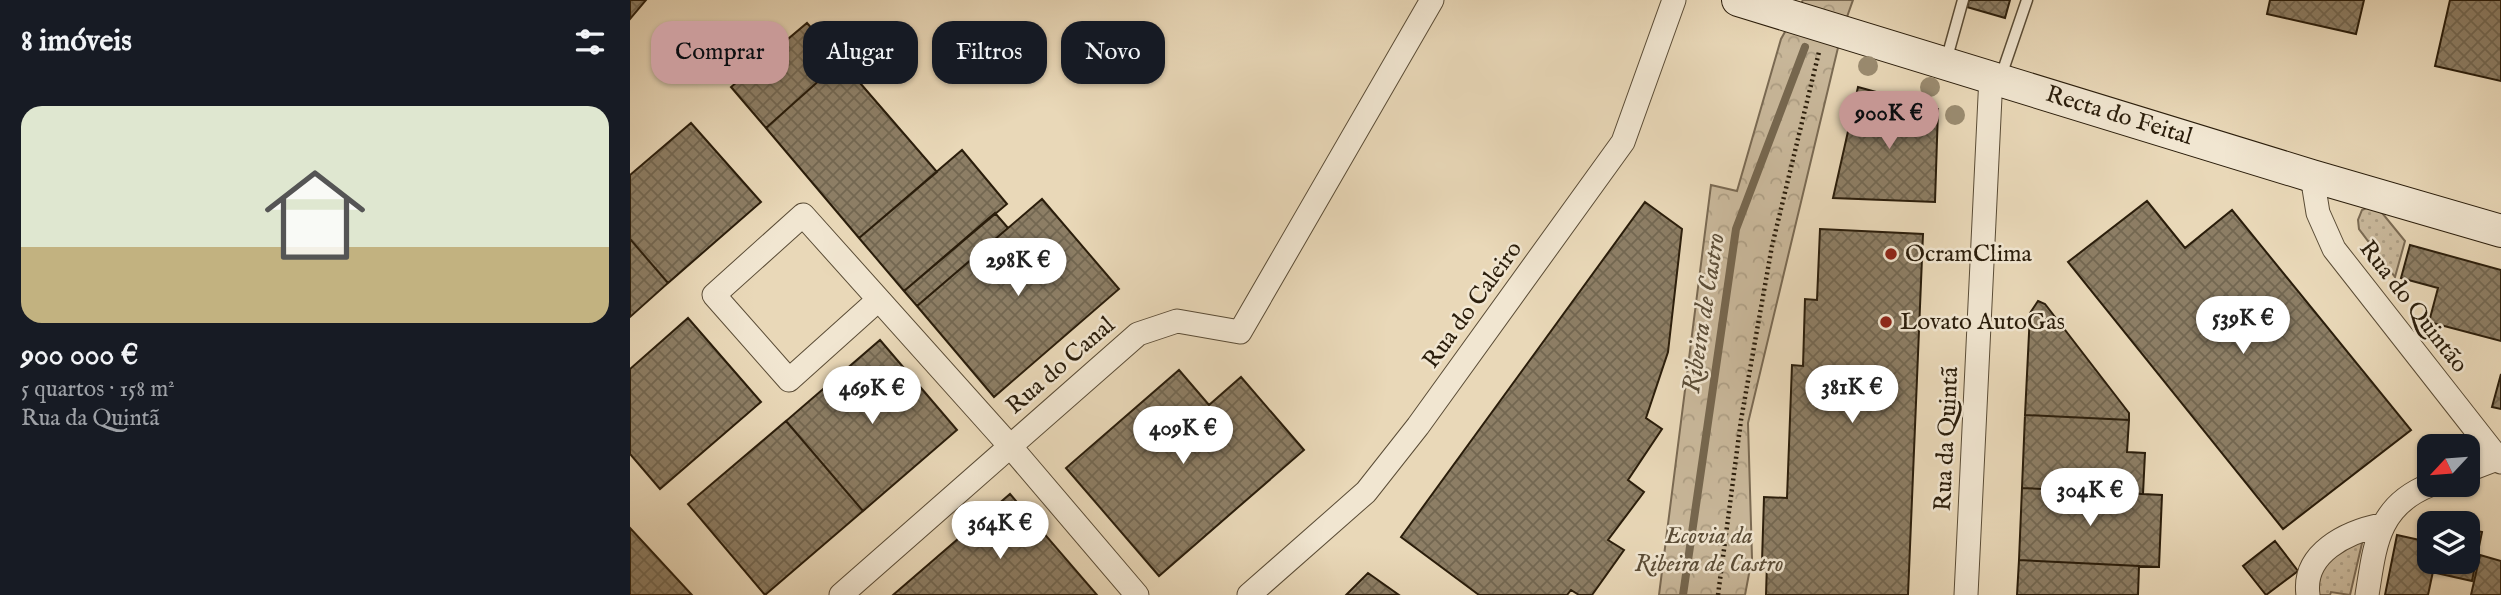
<!DOCTYPE html>
<html lang="pt">
<meta charset="utf-8">
<style>
body{margin:0;font-family:"IM FELL English",serif;background:#242831;color:#f1f3f6;height:100vh;display:flex;flex-direction:column;font-size:26px;white-space:nowrap}
*{box-sizing:border-box;margin:0}
p{font-size:23px;color:#9ea1a6}
.icon{flex:none;width:38px;height:38px;fill:none;stroke:currentColor;stroke-width:2;stroke-linecap:round;stroke-linejoin:round}
.map{position:relative;flex:1;overflow:hidden}
.details{display:flex;flex-direction:column;background:#171b24;width:630px}
.details>*{flex:none}
.hud{position:absolute;left:21px;top:21px;width:665px;height:63px;display:flex;gap:14px}
.needle{width:46px;rotate:244deg}
.controls{position:absolute;left:1787px;top:434px;display:grid;gap:14px}
.controls a{display:grid;place-items:center;width:63px;height:63px;border-radius:14px;background:#171b24;box-shadow:0 2px 5px #0004;font-size:35px}
.price{position:absolute;translate:-50% -60px;padding:0 16px;border-radius:24px;background:#fff;color:#222;font-size:23px;line-height:46px;filter:drop-shadow(0 2px 4px #0008)}
.price::after{content:'';position:absolute;left:50%;top:42px;width:21px;height:16px;margin-left:-10px;background:inherit;clip-path:polygon(0 0,100% 0,50% 100%)}
.price.selected{background:#c59692;color:#111}
ul{padding:0;list-style:none}
li{display:grid;align-content:center;gap:14px;height:371px;padding:0 21px}
li+li{border-top:2px solid #363941}
li span{display:grid;place-items:center;height:217px;border-radius:21px;color:#555}
li>.icon{margin-inline-start:auto}
span .icon{width:126px;height:126px;fill:#fffc;stroke-width:1}
li b{font-size:30px}
h2{display:flex;justify-content:space-between;align-items:center;height:84px;padding:0 21px;font-size:30px}
.tag{padding:0 24px;border-radius:21px;background:#171b24;box-shadow:0 2px 5px #0004;font-size:24px;line-height:63px}
.tag.selected{background:#c59692;color:#111}
main{display:flex;flex:1;min-height:0}
.map>svg:first-child{display:block}
</style>
<main>
<section class="details">
<h2>8 imóveis<svg class="icon" aria-label="filters" viewBox="0 0 24 24"><path d="M4 7h16M4 17h16"/><circle cx="9" cy="7" r="2"/><circle cx="15" cy="17" r="2"/></svg></h2>
<ul>
<li><span style="background:linear-gradient(#dfe7d0 65%,#c2b280 0)"><svg class="icon" aria-label="home" viewBox="0 0 24 24"><path d="M3 11l9-7 9 7M6 9v11h12V9"/></svg></span><div><b>900 000 €</b><p>5 quartos · 158 m²</p><p>Rua da Quintã</p></div></li>
</ul>
</section>
<div class="map">
<svg width="1871" height="595" viewBox="0 0 1871 595">
<defs>
<pattern id="grass-dots" width="8" height="8" patternUnits="userSpaceOnUse" patternTransform="scale(1.75)"><rect width="8" height="8" fill="#c9b89b"/><path d="M2 2h.1M6 6h.1" fill="none" stroke="#ad9e84" stroke-width="1.8" stroke-linecap="round"/></pattern>
<pattern id="park-crowns" width="20" height="18" patternUnits="userSpaceOnUse" patternTransform="scale(1.75)"><rect width="20" height="18" fill="#c9b89b"/><path d="M2 6a3 3 0 1 1 6 0M12 15a3 3 0 1 1 6 0" fill="none" stroke="#ad9e84"/></pattern>
<pattern id="building-cross-hatch" width="8" height="8" patternUnits="userSpaceOnUse" patternTransform="scale(1.75)"><rect width="8" height="8" fill="#8d7e65"/><path d="M0 0l8 8M0 8l8-8" fill="none" stroke="#736751"/></pattern>
</defs>
<rect width="100%" height="100%" fill="#e9d8b8"/>
<filter id="stains"><feTurbulence type="fractalNoise" baseFrequency=".00286" numOctaves="4"/><feColorMatrix values="0 0 0 0 .2 0 0 0 0 .09 0 0 0 0 .02 0 0 0 .5 -.17"/></filter>
<radialGradient id="worn" r=".72"><stop offset=".6" stop-color="#630" stop-opacity="0"/><stop offset="1" stop-color="#630" stop-opacity=".3"/></radialGradient>
<path fill="url(#grass-dots)" stroke="#7a6a53" stroke-width="2" d="M1741 206 1753 214 1775 241 1765 277 1729 229 1728 220 1732 210Z
M1733 539 1720 595 1701 592 1700 595H1687C1692 555 1698 556 1733 539Z"/>
<path fill="url(#park-crowns)" stroke="#7a6a53" stroke-width="2" d="M1173 0H1223L1212 31 1118 423 1122 558 1115 595H1029L1081 185 1107 191 1151 39Z"/>
<g fill="none" stroke-linecap="round" stroke-linejoin="round">
<path stroke="#76674f" stroke-width="8" d="M1053 595 1106 229 1175 47"/>
</g>
<path fill="url(#building-cross-hatch)" stroke="#2a1d0b" stroke-width="2" d="M0 0H16L0 19Z
M1339 0H1380L1375 18 1337 7Z
M1640 0H1734L1726 34 1637 14Z
M1820 0H1871V81L1805 66Z
M177 23 211 61 136 128 101 87Z
M211 61 307 172 229 238 136 128Z
M1228 87 1308 109 1305 202 1203 198Z
M61 123 131 202 38 283 0 239V175Z
M332 150 377 204 274 291 229 238Z
M412 199 489 289 364 397 287 306Z
M1517 201 1555 248 1602 210 1781 430 1653 529 1438 262Z
M1015 202 1052 229 1038 352 1016 418 1032 429 998 480 1014 492 978 540 994 550 962 595H949L941 590 937 595H849L771 537Z
M365 213 378 228 287 306 274 291Z
M1190 229 1293 234 1278 595H1136L1137 562H1132L1134 497 1157 498 1162 365 1173 366 1175 299 1187 300Z
M0 239 38 283 0 317Z
M1780 245 1871 270V341L1799 322 1808 288 1771 278Z
M1408 301 1415 304 1499 413V420L1395 415 1400 313Z
M58 318 131 402 30 489 0 454V369Z
M250 340 327 430 233 511 156 421Z
M549 370 579 405 611 377 674 450 529 576 436 468Z
M1871 374V409L1862 407Z
M1395 415 1499 420 1497 452 1515 453 1513 494 1392 488Z
M156 421 233 511 135 595 58 504Z
M1392 488 1532 495 1529 567 1389 560Z
M380 494 467 595H263Z
M0 528 62 595H0Z
M1838 529 1852 532 1842 581 1806 573 1808 562H1838Z
M1767 535 1799 542V562H1805L1798 595H1755Z
M1645 541 1668 571 1636 595 1613 566Z
M1850 555 1871 561V595H1841Z
M1389 560 1509 566 1508 595H1387Z
M738 573 769 595H716Z"/>
<g fill="none" stroke-linecap="round" stroke-linejoin="round">
<g stroke="#5a4c36" stroke-width="13">
<path id="lane" d="M1316 61 1333 0
M1371 76 1397 0"/>
</g>
<g stroke="#5a4c36" stroke-width="25">
<path id="street" d="M1682 176 1688 213 1704 249 1871 462
M247 301 159 380 84 295 173 215 380 446 507 595
M1838 470 1867 459
M211 595 508 334 547 321 610 332 802 0
M619 595 736 492 788 426 993 142 1044 0
M1336 595 1361 76
M1678 595C1672 553 1717 532 1751 525
M1737 595C1745 546 1747 506 1800 485"/>
</g>
<g stroke="#2a1d0b" stroke-width="34">
<path id="secondary" d="M1108 0 1682 176 1871 231"/>
</g>
<path stroke="#2a1d0b" stroke-width="4.5" stroke-dasharray="2 3.5" stroke-linecap="butt" d="M1088 595 1111 420 1142 246 1189 52"/>
<use href="#lane" stroke="#f1e6d1" stroke-width="10"/>
<use href="#street" stroke="#f1e6d1" stroke-width="23"/>
<use href="#secondary" stroke="#f1e6d1" stroke-width="32"/>
</g>
<g fill="#9a8b70">
<circle cx="1238" cy="66" r="10"/>
<circle cx="1300" cy="87" r="10"/>
<circle cx="1325" cy="115" r="10"/>
</g>
<g fill="#8f2418" stroke="#f1e6d1" stroke-width="2.5">
<circle cx="1261" cy="254" r="7"/>
<circle cx="1256" cy="322" r="7"/>
</g>
<g text-anchor="middle" dominant-baseline="central" stroke-width="5" stroke-linejoin="round" paint-order="stroke">
<g font-size="24" fill="#2a1d0b" stroke="#f1e6d1">
<text transform="translate(1489 116) rotate(17)">Recta do Feital</text>
<text transform="translate(843 305) rotate(-54)">Rua do Caleiro</text>
<text transform="translate(1783 307) rotate(52)">Rua do Quintão</text>
<text transform="translate(431 366) rotate(-41)">Rua do Canal</text>
<text transform="translate(1317 439) rotate(-87)">Rua da Quintã</text>
</g>
<g font-size="24" fill="#2a1d0b" stroke="#f1e6d1" text-anchor="start">
<text x="1275" y="254">OcramClima</text>
<text x="1270" y="322">Lovato AutoGas</text>
</g>
<g font-size="24" font-style="italic" fill="#5a4c36" stroke="#f1e6d1">
<text x="1079" y="536">Ecovia da<tspan x="1079" dy="28">Ribeira de Castro</tspan></text>
</g>
<g font-size="26" font-style="italic" fill="#5c4e39" stroke="#f1e6d1">
<text transform="translate(1074 313) rotate(-81)">Ribeira de Castro</text>
</g>
</g>
<rect width="100%" height="100%" filter="url(#stains)"/>
<rect width="100%" height="100%" fill="url(#worn)"/>
</svg>
<div class="controls">
<a><svg class="needle" viewBox="-14 -14 28 28"><path d="M0-13l5 13h-10z" fill="#e53935"/><path d="M0 13l5-13h-10z" fill="#9ea1a6"/></svg></a>
<a><svg class="icon" aria-label="layers" viewBox="0 0 24 24"><path d="M12 4l9 5-9 5-9-5zM3 14l9 5 9-5"/></svg></a>
</div>
<b class="price selected" style="left:1259px;top:151px">900K €</b>
<b class="price" style="left:388px;top:298px">298K €</b>
<b class="price" style="left:1613px;top:356px">539K €</b>
<b class="price" style="left:1222px;top:425px">381K €</b>
<b class="price" style="left:242px;top:426px">469K €</b>
<b class="price" style="left:553px;top:466px">409K €</b>
<b class="price" style="left:1460px;top:528px">304K €</b>
<b class="price" style="left:370px;top:561px">364K €</b>
<div class="hud">
<a class="tag selected">Comprar</a>
<a class="tag">Alugar</a>
<a class="tag">Filtros</a>
<a class="tag">Novo</a>
</div>
</div>
</main>
